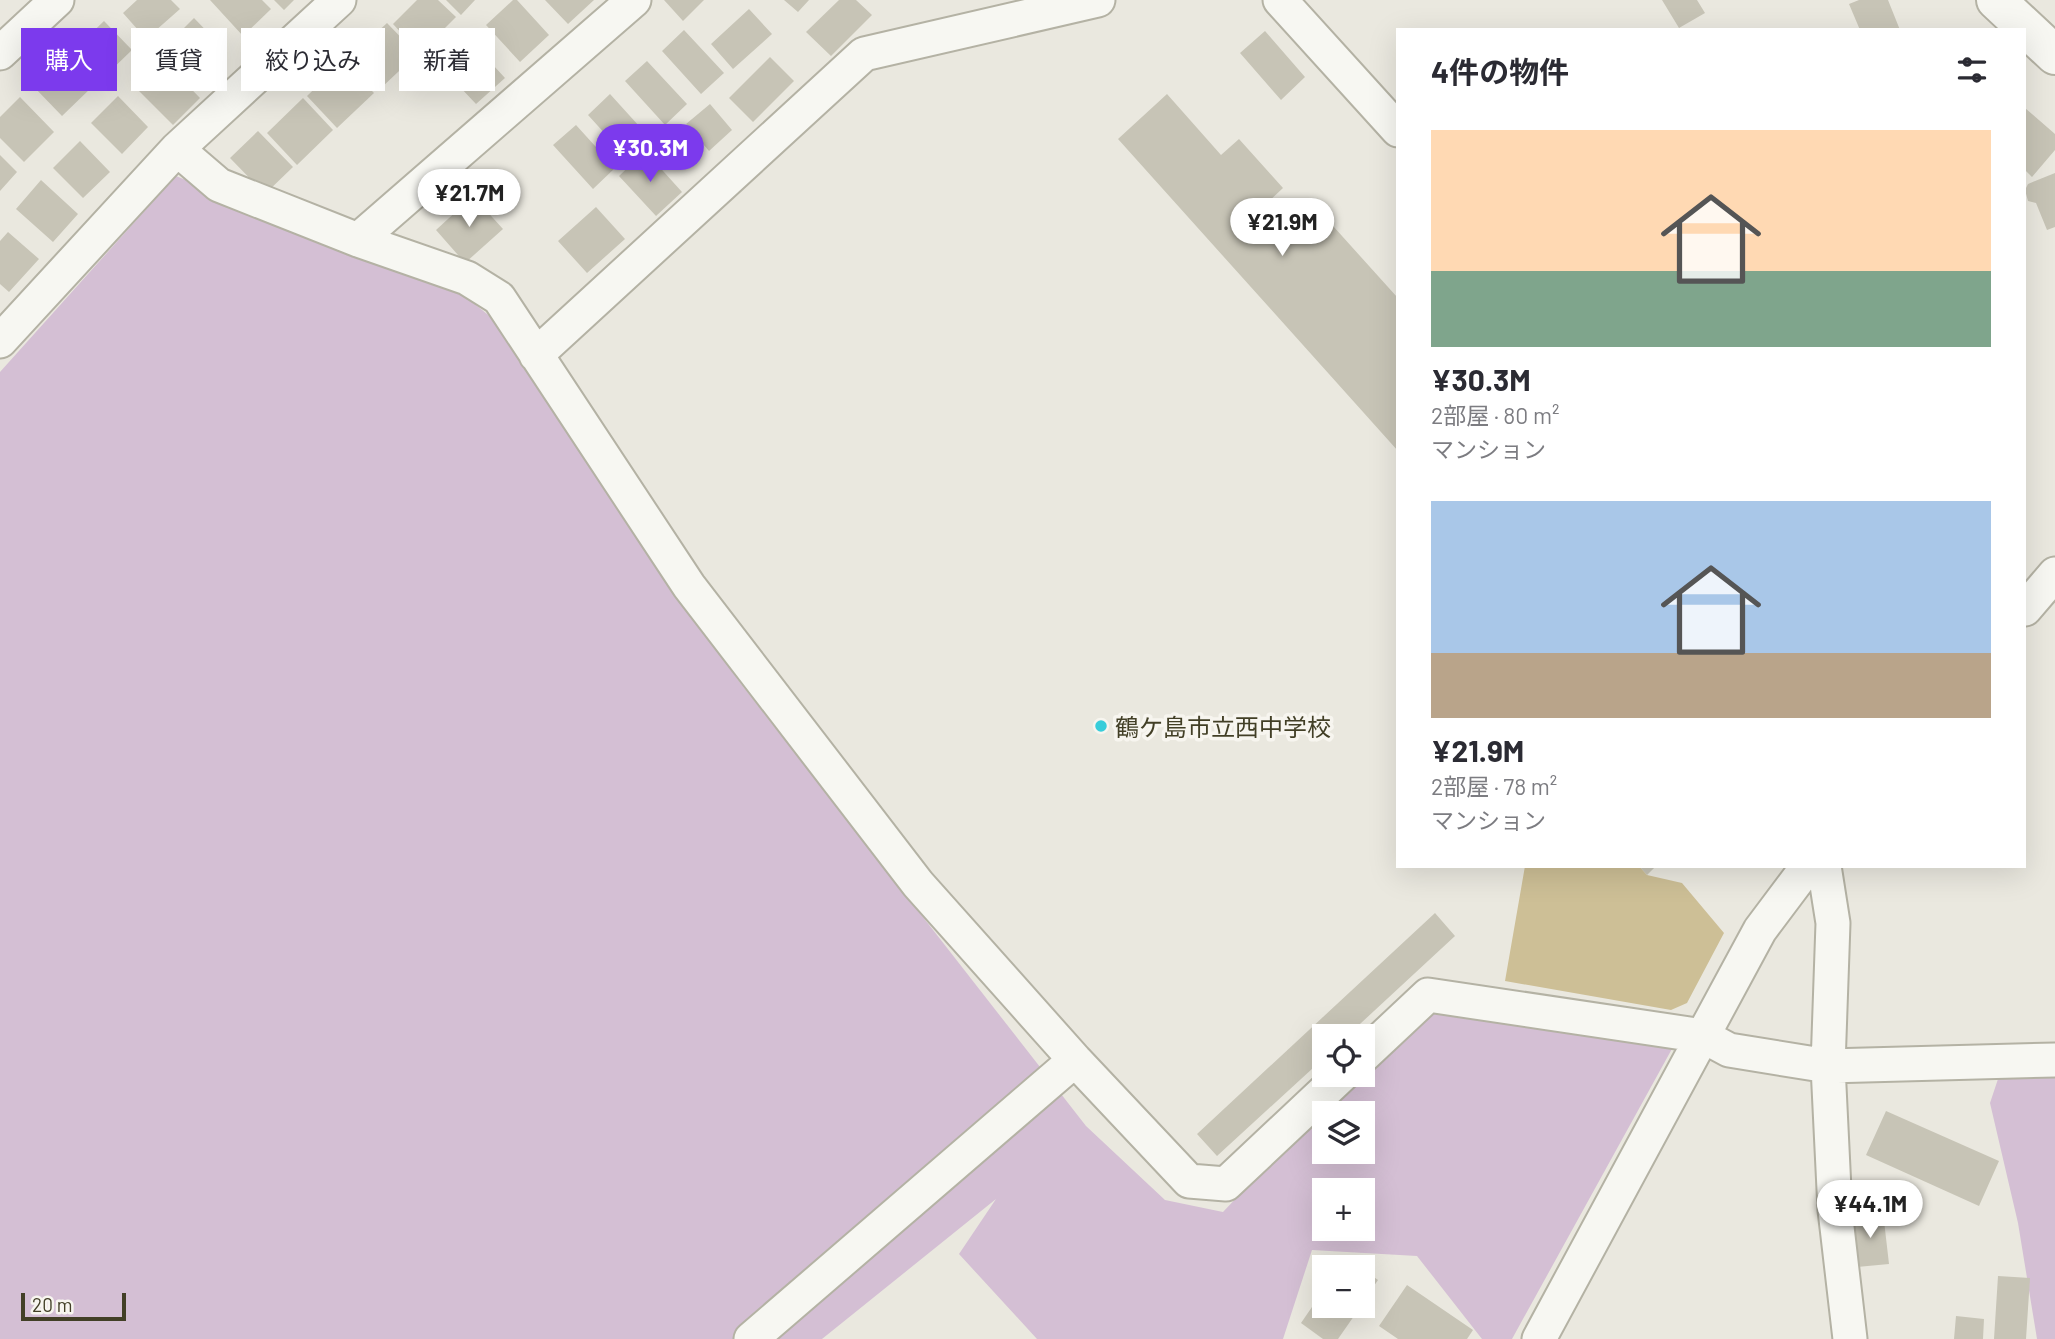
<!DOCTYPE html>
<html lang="ja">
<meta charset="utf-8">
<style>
body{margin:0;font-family:Barlow,"Noto Sans JP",sans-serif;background:#f2f2f3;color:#2b2b33;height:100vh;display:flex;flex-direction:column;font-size:26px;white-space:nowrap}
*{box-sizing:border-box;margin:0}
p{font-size:23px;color:#7c7c81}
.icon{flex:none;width:38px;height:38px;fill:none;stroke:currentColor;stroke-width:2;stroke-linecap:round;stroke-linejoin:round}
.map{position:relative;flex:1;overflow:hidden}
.panel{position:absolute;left:1396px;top:28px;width:630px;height:840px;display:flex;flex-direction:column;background:#fff;border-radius:0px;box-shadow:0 7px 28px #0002}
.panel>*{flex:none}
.banner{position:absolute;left:21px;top:28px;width:665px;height:63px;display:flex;gap:14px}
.fabs{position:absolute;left:1312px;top:1024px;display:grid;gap:14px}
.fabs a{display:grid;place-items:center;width:63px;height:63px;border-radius:0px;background:#fff;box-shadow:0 7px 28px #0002;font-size:35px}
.scale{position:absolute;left:21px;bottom:18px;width:105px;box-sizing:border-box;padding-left:7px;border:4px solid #423f26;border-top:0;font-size:19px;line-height:24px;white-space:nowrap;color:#423f26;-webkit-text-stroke:5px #f7f5ef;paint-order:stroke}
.price{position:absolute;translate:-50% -60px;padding:0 16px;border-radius:24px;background:#fff;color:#222;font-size:23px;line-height:46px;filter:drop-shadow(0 2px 4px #0008)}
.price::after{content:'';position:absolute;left:50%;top:42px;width:21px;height:16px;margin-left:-10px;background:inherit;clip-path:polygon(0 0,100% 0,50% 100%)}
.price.active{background:#7c3aed;color:#fff}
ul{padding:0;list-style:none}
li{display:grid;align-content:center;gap:14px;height:371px;padding:0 35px}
li span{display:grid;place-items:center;height:217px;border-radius:0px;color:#555}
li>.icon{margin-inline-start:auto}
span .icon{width:126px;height:126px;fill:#fffc;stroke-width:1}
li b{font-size:30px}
h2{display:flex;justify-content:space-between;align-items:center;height:84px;padding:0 35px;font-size:30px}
.tag{padding:0 24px;border-radius:0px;background:#fff;box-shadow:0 7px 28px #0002;font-size:24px;line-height:63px}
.tag.active{background:#7c3aed;color:#fff}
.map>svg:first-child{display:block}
</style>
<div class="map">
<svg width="2055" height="1339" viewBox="0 0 2055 1339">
<rect width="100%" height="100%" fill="#eae8df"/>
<path fill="#d4bfd4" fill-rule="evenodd" d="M176 176 461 293 492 318 738 680 1086 1126 1165 1200 1223 1212 1353 1075 1363 1074V1064L1428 995 1673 1047 1512 1339H1482L1417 1256 1312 1250 1283 1339H1037L959 1254 996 1199 822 1339H0V372ZM1325 1113H1363V1152H1325ZM1325 1190H1363V1228H1325Z
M2055 1047V1339H2037L2018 1223 1990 1103 1998 1079 2035 1078Z"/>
<path fill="#cdbf96" d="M1525 866H1639L1647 875 1682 883 1724 933 1687 1003 1671 1010 1505 981Z"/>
<path fill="#c7c4b6" d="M137 0H171L180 9 146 39 123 13Z
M210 0H262L271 9 243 36Z
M274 0H294L284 10Z
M417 0H438L456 17 420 53 393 24Z
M446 0H475L461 15Z
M513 0H517L549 35 520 62 486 25Z
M545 0H594L568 24Z
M664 0H704L683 21Z
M784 0H809L798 12Z
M839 0H856L872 15 831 56 806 32Z
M1662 0H1697L1705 13 1679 28Z
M1859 0H1888L1900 30H1860L1849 4Z
M749 9 772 34 733 69 711 44Z
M194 18 224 49 197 76 167 45Z
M104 21 132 50 102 79 74 50Z
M387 23 417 54 380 89 350 58Z
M684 30 724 73 701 94 662 51Z
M1265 31 1305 77 1281 100 1240 53Z
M471 41 505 78 476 104 442 68Z
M770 57 794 81 753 122 729 98Z
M64 58 92 87 62 116 34 87Z
M343 61 374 93 337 128 307 96Z
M647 61 687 104 665 125 625 81Z
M165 62 200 98 173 125 137 89Z
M610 94 649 137 627 158 588 115Z
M1167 94 1221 155 1239 139 1283 188 1264 206 1287 232 1315 206 1397 297 1398 295V451L1118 139Z
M118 96 148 127 122 154 91 123Z
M20 97 54 132 24 162 0 138V117Z
M303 98 333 130 297 165 267 133Z
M710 104 732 130 709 151 686 124Z
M2025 108 2055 134V150L2032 177 2025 170Z
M576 125 615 168 593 189 553 145Z
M258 131 293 167 265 194 230 158Z
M80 141 110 172 83 198 53 168Z
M645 151 682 192 656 216 619 176Z
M0 155 17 172 0 191Z
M2055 173V227L2047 230 2036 203 2028 201 2025 190 2028 184Z
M41 180 78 214 53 242 16 209Z
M473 196 503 229 465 263 436 230Z
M596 207 625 239 587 273 558 241Z
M8 232 39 259 9 292 0 284V241Z
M1639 866H1656L1647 875Z
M1435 913 1455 936 1347 1036H1325V1057L1217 1156 1197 1134Z
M1886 1111 1999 1161 1979 1206 1866 1155Z
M1883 1212 1889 1264 1857 1267 1852 1215Z
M1346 1257 1360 1267H1339Z
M1363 1269 1378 1280 1363 1302Z
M1998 1276 2030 1278 2026 1339H1994Z
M1407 1285 1473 1330 1467 1339H1398L1379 1326Z
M1325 1288V1306H1361L1338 1339H1323L1301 1323Z
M1956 1316 1984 1319 1983 1339H1954Z"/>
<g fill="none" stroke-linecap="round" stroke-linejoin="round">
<g stroke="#b4b2a4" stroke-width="37">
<path id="minor" d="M1280 0 1398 130
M0 53 57 0
M177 149 219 185 358 240 467 278 499 298 689 586 918 884 1075 1060 1189 1181 1226 1184 1343 1074
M358 240 634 0
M0 341 177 149 339 0
M536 355 864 54 1098 0
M2025 609 2055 574
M1824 866 1833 923 1828 1066 1835 1210 1850 1339
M1363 1056 1428 995 1703 1036 1729 1050 1828 1066 2055 1060
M751 1339 1075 1060
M1539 1339 1760 930 1808 866"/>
</g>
<g stroke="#b4b2a4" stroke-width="42">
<path id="tertiary" d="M1996 0 2055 55"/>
</g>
<use href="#minor" stroke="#f7f7f2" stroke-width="33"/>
<use href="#tertiary" stroke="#f7f7f2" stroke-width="38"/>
</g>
<circle fill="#38cdda" stroke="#f7f5ef" stroke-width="2.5" cx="1101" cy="726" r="7"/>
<g text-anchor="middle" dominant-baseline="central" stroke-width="7" stroke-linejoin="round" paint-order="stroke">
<g font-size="24" fill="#423f26" stroke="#f7f5ef" text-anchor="start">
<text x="1115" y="726">鶴ケ島市立西中学校</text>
</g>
</g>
</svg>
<div class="fabs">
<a><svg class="icon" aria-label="locate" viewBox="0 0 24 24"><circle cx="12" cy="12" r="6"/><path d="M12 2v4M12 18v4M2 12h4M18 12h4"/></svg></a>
<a><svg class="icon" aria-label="layers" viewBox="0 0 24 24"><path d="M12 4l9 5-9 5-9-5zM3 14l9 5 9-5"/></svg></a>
<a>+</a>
<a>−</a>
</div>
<div class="scale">20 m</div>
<b class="price active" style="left:650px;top:184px">¥30.3M</b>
<b class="price" style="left:469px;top:229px">¥21.7M</b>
<b class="price" style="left:1282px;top:258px">¥21.9M</b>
<b class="price" style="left:1870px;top:1240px">¥44.1M</b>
<div class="banner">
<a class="tag active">購入</a>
<a class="tag">賃貸</a>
<a class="tag">絞り込み</a>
<a class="tag">新着</a>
</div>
<section class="panel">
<h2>4件の物件<svg class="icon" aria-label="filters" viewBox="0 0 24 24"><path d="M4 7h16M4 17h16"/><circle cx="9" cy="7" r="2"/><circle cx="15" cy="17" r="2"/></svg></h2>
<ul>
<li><span style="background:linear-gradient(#ffd9b3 65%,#7fa58c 0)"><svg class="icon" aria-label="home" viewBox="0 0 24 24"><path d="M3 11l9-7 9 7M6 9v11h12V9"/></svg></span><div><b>¥30.3M</b><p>2部屋 · 80 m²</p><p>マンション</p></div></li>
<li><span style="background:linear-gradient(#a9c7e8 70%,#b9a48a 0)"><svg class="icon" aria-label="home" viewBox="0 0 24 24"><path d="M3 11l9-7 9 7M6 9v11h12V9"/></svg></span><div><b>¥21.9M</b><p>2部屋 · 78 m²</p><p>マンション</p></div></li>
</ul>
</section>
</div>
